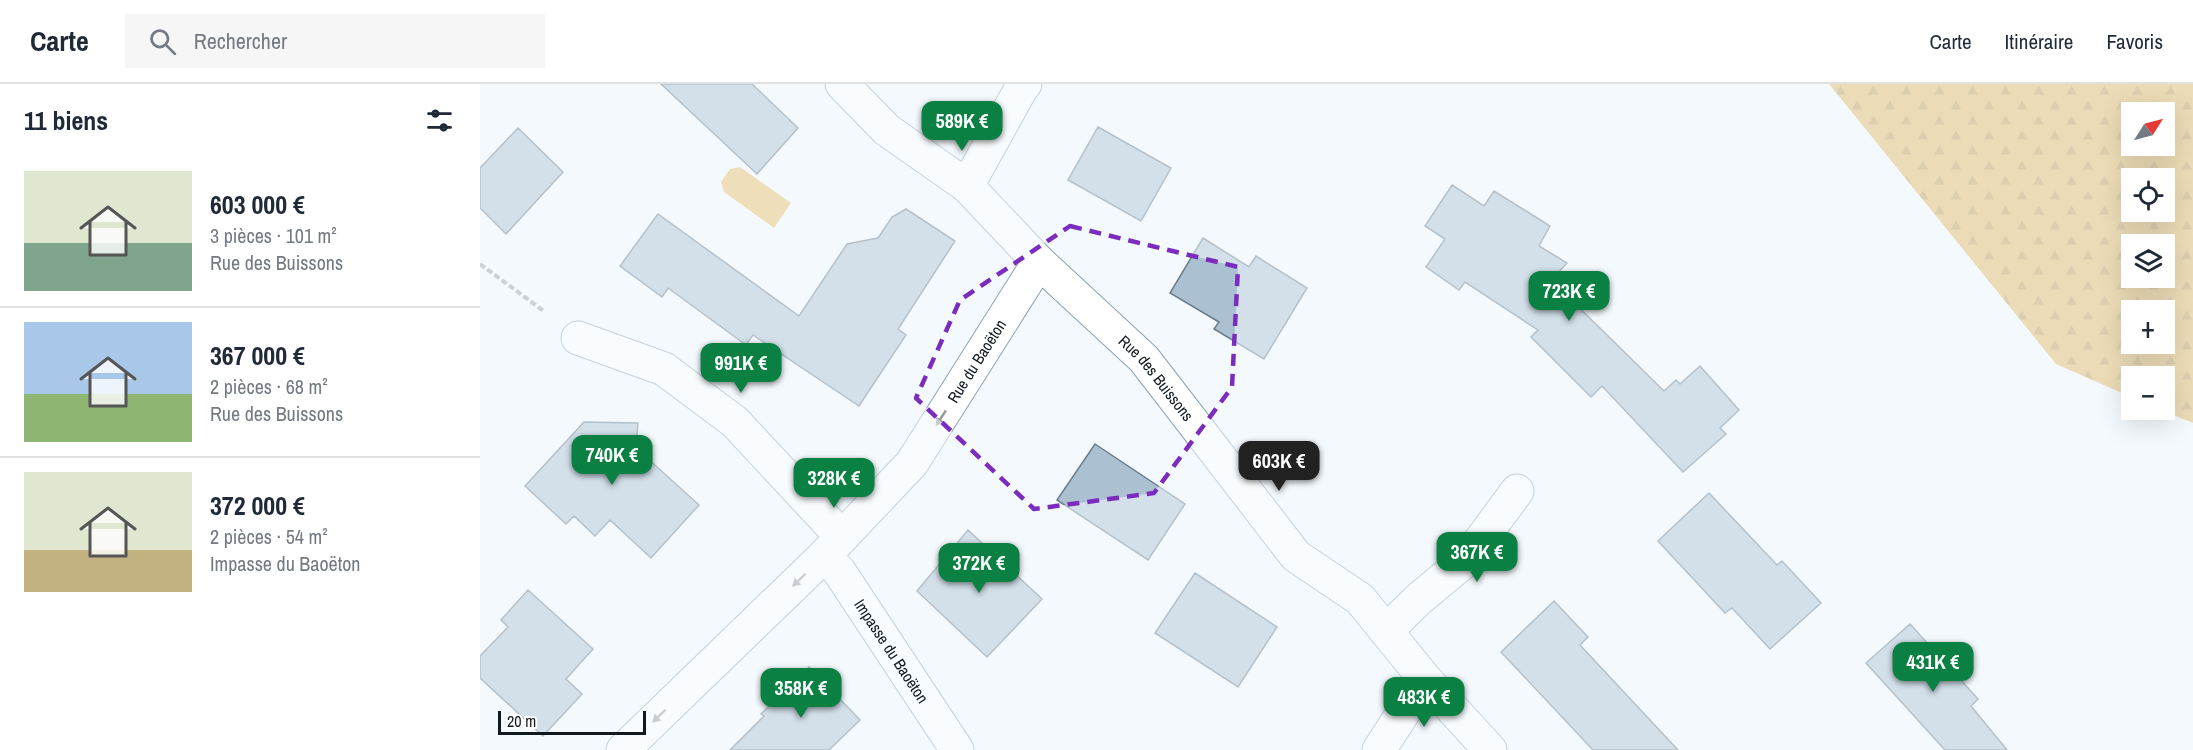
<!DOCTYPE html>
<html lang="fr">
<meta charset="utf-8">
<style>
body{margin:0;font-family:"Archivo Narrow",sans-serif;background:#f6f6f7;color:#1f2937;height:100vh;display:flex;flex-direction:column;font-size:22px;white-space:nowrap}
*{box-sizing:border-box;margin:0}
p{font-size:20px;color:#747a83}
.icon{flex:none;width:33px;height:33px;fill:none;stroke:currentColor;stroke-width:2;stroke-linecap:round;stroke-linejoin:round}
.map{position:relative;flex:1;overflow:hidden}
.panel{display:flex;flex-direction:column;background:#fff;width:480px}
.panel>*{flex:none}
.needle{width:39px;rotate:54deg}
.buttons{position:absolute;left:1641px;top:18px;display:grid;gap:12px}
.buttons a{display:grid;place-items:center;width:54px;height:54px;border-radius:0px;background:#fff;box-shadow:0 6px 24px #0002;font-size:30px}
.scale{position:absolute;left:18px;bottom:15px;width:148px;box-sizing:border-box;padding-left:6px;border:3px solid #121a20;border-top:0;font-size:16px;line-height:21px;white-space:nowrap;color:#121a20;-webkit-text-stroke:4px #fff;paint-order:stroke}
.price{position:absolute;translate:-50% -51px;padding:0 14px;border-radius:12px;background:#0b8043;color:#fff;font-size:20px;line-height:39px;filter:drop-shadow(0 2px 3px #0008)}
.price::after{content:'';position:absolute;left:50%;top:36px;width:18px;height:14px;margin-left:-9px;background:inherit;clip-path:polygon(0 0,100% 0,50% 100%)}
.price.active{background:#222;color:#fff}
ul{padding:0;list-style:none}
li{display:flex;align-items:center;gap:18px;height:150px;padding:0 24px}
li+li{border-top:2px solid #e0e1e3}
li span{display:grid;place-items:center;flex:none;width:168px;height:120px;border-radius:0px;color:#555}
li>.icon{margin-inline-start:auto}
span .icon{width:72px;height:72px;fill:#fffc;stroke-width:1}
li b{font-size:26px}
h2{display:flex;justify-content:space-between;align-items:center;height:72px;padding:0 24px;font-size:26px}
header{display:flex;align-items:center;gap:36px;box-sizing:border-box;height:84px;padding:0 30px;background:#fff;border-bottom:2px solid #e0e1e3}
header strong{font-size:28px}
nav{display:flex;gap:33px;margin-inline-start:auto;font-size:21px}
.search{width:420px;height:54px;background:#f6f6f7;display:flex;align-items:center;gap:15px;box-sizing:border-box;padding:0 21px;border-radius:0px;color:#747a83;font-size:22px}
main{display:flex;flex:1;min-height:0}
.map>svg:first-child{display:block}
</style>
<header>
<strong>Carte</strong>
<div class="search"><svg class="icon" aria-label="search" viewBox="0 0 24 24"><circle cx="10" cy="10" r="6"/><path d="M15 15l6 6"/></svg>Rechercher</div>
<nav><a>Carte</a><a>Itinéraire</a><a>Favoris</a></nav>
</header>
<main>
<section class="panel">
<h2>11 biens<svg class="icon" aria-label="filters" viewBox="0 0 24 24"><path d="M4 7h16M4 17h16"/><circle cx="9" cy="7" r="2"/><circle cx="15" cy="17" r="2"/></svg></h2>
<ul>
<li><span style="background:linear-gradient(#dfe7d0 60%,#7fa58c 0)"><svg class="icon" aria-label="home" viewBox="0 0 24 24"><path d="M3 11l9-7 9 7M6 9v11h12V9"/></svg></span><div><b>603 000 €</b><p>3 pièces · 101 m²</p><p>Rue des Buissons</p></div></li>
<li><span style="background:linear-gradient(#a9c7e8 60%,#8fb573 0)"><svg class="icon" aria-label="home" viewBox="0 0 24 24"><path d="M3 11l9-7 9 7M6 9v11h12V9"/></svg></span><div><b>367 000 €</b><p>2 pièces · 68 m²</p><p>Rue des Buissons</p></div></li>
<li><span style="background:linear-gradient(#dfe7d0 65%,#c2b280 0)"><svg class="icon" aria-label="home" viewBox="0 0 24 24"><path d="M3 11l9-7 9 7M6 9v11h12V9"/></svg></span><div><b>372 000 €</b><p>2 pièces · 54 m²</p><p>Impasse du Baoëton</p></div></li>
</ul>
</section>
<div class="map">
<svg width="1713" height="666" viewBox="0 0 1713 666">
<defs>
<pattern id="forest-firs" width="22" height="20" patternUnits="userSpaceOnUse" patternTransform="scale(1.5)"><rect width="22" height="20" fill="#e0b560"/><path d="M5 1l3.5 6h-7zM16 11l3.5 6h-7z" fill="#bf9b53"/></pattern>
</defs>
<rect width="100%" height="100%" fill="#f4f9fd"/>
<path fill="url(#forest-firs)" fill-rule="evenodd" d="M1349 0H1713V339L1681 326H1684V292H1652L1651 313 1576 280ZM1652 28H1684V62H1652ZM1652 94H1684V128H1652ZM1652 160H1684V194H1652ZM1652 226H1684V260H1652Z"/>
<path fill="#e7bd68" d="M260 83 311 119 294 144 244 108 241 98 250 85Z"/>
<path fill="#abc1d2" stroke="#687c8d" stroke-width="1.5" d="M181 0H272L318 44 277 90Z
M618 43 691 84 661 137 588 96Z
M38 44 83 88 26 150 0 124V84Z
M972 101 1004 122 1014 107 1070 142 1059 162 1087 179 1071 196 1184 307 1196 296 1200 300 1220 282 1259 326 1240 344 1246 350 1203 388 1122 302 1111 313 1051 253 1058 246 985 198 979 206 946 183 965 155 945 142Z
M426 125 475 157 418 245 426 251 379 322 273 251 266 261 188 204 182 213 140 182 178 130 319 232 367 160 398 154 412 133Z
M723 154 769 183 776 172 827 204 784 275 734 245 739 238 690 209Z
M104 338 158 339 156 364 219 421 171 474 130 436 115 452 94 432 86 440 45 402Z
M615 360 705 420 668 476 577 416Z
M1229 409 1297 481 1302 477 1341 519 1290 565 1252 524 1245 529 1178 457Z
M488 446 562 515 507 573 437 507Z
M715 489 797 543 758 603 675 549Z
M48 506 113 565 86 595 102 610 63 652 0 594V572L28 543 21 536Z
M1074 517 1108 553 1100 561 1198 666H1113L1021 568Z
M1430 540 1498 615 1491 622 1527 666H1465L1386 579Z
M329 583 380 636 349 666H250L284 632 281 630Z"/>
<g fill="none" stroke-linecap="round" stroke-linejoin="round">
<g stroke="#8ca1b2" stroke-width="35">
<g id="minor">
<path id="s1" d="M362 0 407 46 487 102 559 178 664 275 816 472 880 515 945 595 1010 666"/>
<path d="M487 102 542 3 545 0"/>
<path d="M98 254 184 285 255 338 362 453"/>
<path id="s2" d="M344 472 359 487 477 666"/>
<path d="M906 547 940 514 987 475 1037 407"/>
<path id="s3" d="M143 666 344 472 432 379 559 178"/>
<path d="M899 666 945 595"/>
</g>
</g>
<path stroke="#9aa0a5" stroke-width="4" stroke-dasharray="6 3" stroke-linecap="butt" d="M0 180 65 228"/>
<use href="#minor" stroke="#fff" stroke-width="33"/>
</g>
<defs><path id="oneway-solid" d="M-6-.8H1V-3.2L6.5 0L1 3.2V.8H-6Z" transform="scale(1.5)"/></defs>
<g fill="#94989b">
<use href="#oneway-solid" transform="translate(461 334) rotate(123)"/>
<use href="#oneway-solid" transform="translate(319 496) rotate(136)"/>
<use href="#oneway-solid" transform="translate(179 632) rotate(136)"/>
</g>
<path d="M0 0H1713V666H0ZM590 142 758 183 752 303 674 409 554 425 436 314 480 216Z" fill="#f4f9fd" fill-opacity=".55" fill-rule="evenodd"/>
<path fill="none" stroke="#7b2cbf" stroke-width="4.5" stroke-dasharray="12 8" stroke-linejoin="round" d="M590 142 758 183 752 303 674 409 554 425 436 314 480 216Z"/>
<g text-anchor="middle" dominant-baseline="central" stroke-width="4.5" stroke-linejoin="round" paint-order="stroke">
<g font-size="16" fill="#121a20" stroke="#fff">
<text stroke="none"><textPath href="#s3" startOffset="528">Rue du Baoëton</textPath></text>
<text stroke="none"><textPath href="#s1" startOffset="432">Rue des Buissons</textPath></text>
<text stroke="none"><textPath href="#s2" startOffset="117">Impasse du Baoëton</textPath></text>
</g>
</g>
</svg>
<div class="buttons">
<a><svg class="needle" viewBox="-14 -14 28 28"><path d="M0-13l5 13h-10z" fill="#e53935"/><path d="M0 13l5-13h-10z" fill="#747a83"/></svg></a>
<a><svg class="icon" aria-label="locate" viewBox="0 0 24 24"><circle cx="12" cy="12" r="6"/><path d="M12 2v4M12 18v4M2 12h4M18 12h4"/></svg></a>
<a><svg class="icon" aria-label="layers" viewBox="0 0 24 24"><path d="M12 4l9 5-9 5-9-5zM3 14l9 5 9-5"/></svg></a>
<a>+</a>
<a>−</a>
</div>
<div class="scale">20 m</div>
<b class="price" style="left:482px;top:68px">589K €</b>
<b class="price" style="left:1089px;top:238px">723K €</b>
<b class="price" style="left:261px;top:310px">991K €</b>
<b class="price" style="left:132px;top:402px">740K €</b>
<b class="price active" style="left:799px;top:408px">603K €</b>
<b class="price" style="left:354px;top:425px">328K €</b>
<b class="price" style="left:997px;top:499px">367K €</b>
<b class="price" style="left:499px;top:510px">372K €</b>
<b class="price" style="left:1453px;top:609px">431K €</b>
<b class="price" style="left:321px;top:635px">358K €</b>
<b class="price" style="left:944px;top:644px">483K €</b>
</div>
</main>
